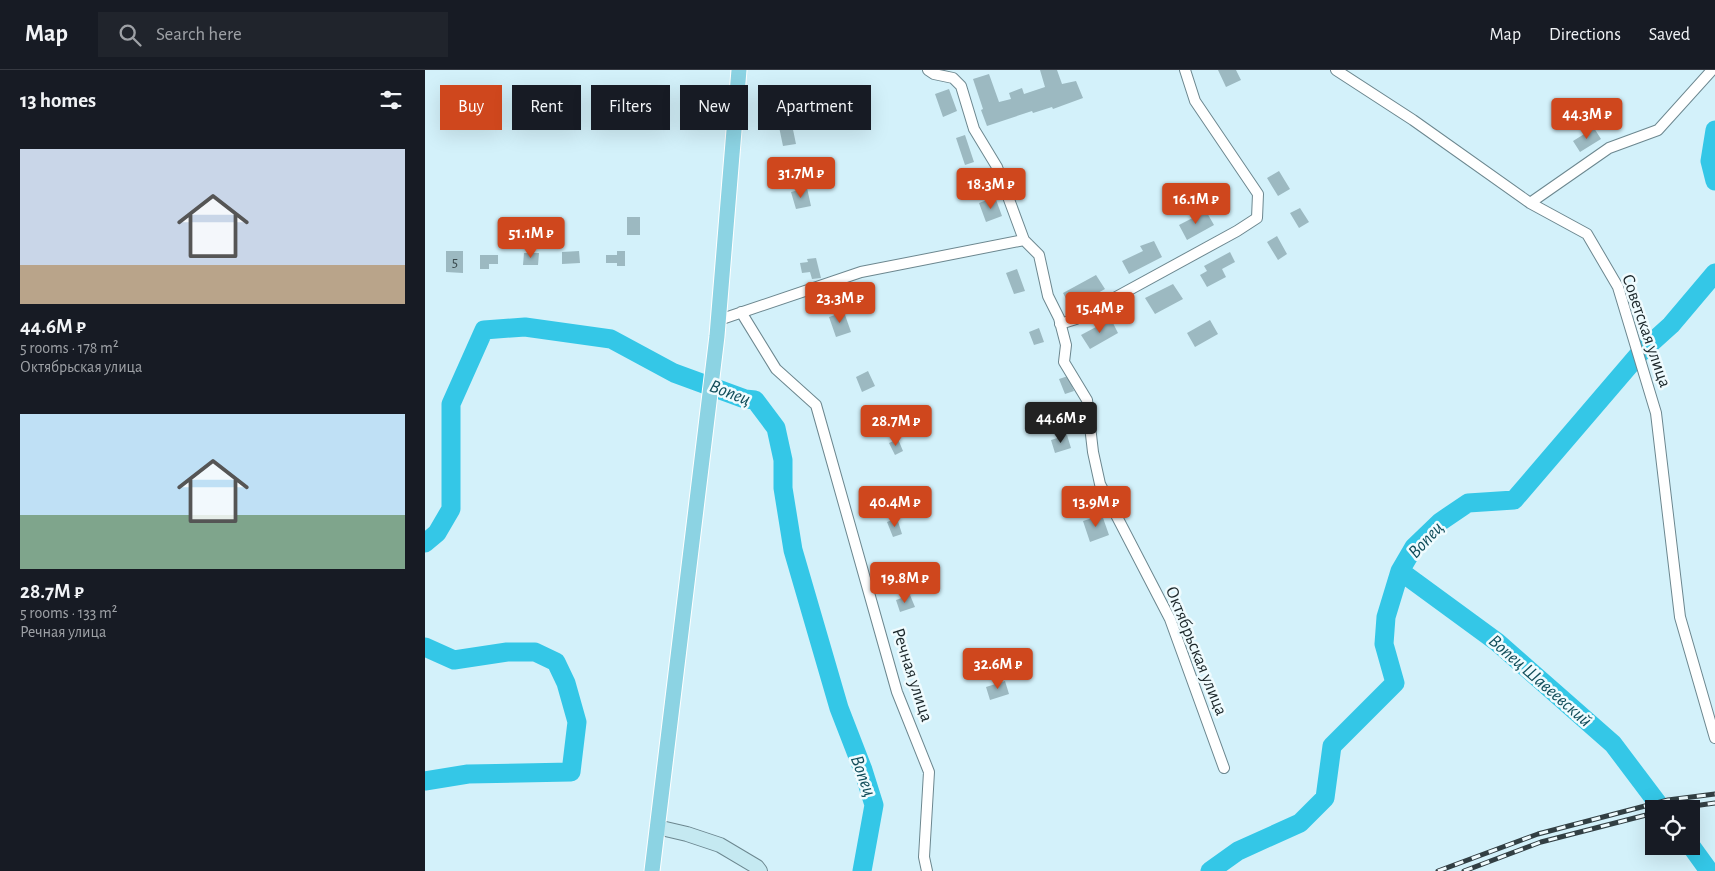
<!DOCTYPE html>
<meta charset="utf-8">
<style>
body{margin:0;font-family:"Alegreya Sans",sans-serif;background:#20242c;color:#f1f3f6;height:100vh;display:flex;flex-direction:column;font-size:19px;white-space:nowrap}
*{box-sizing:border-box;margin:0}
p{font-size:16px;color:#9ea1a6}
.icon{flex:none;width:28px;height:28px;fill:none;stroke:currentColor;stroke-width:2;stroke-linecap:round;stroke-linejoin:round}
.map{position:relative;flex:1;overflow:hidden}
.side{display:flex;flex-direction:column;background:#171b24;width:425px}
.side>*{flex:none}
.top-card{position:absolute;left:15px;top:15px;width:475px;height:45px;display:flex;gap:10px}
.fabs{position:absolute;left:1220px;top:730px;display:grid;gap:10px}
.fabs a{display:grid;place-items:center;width:55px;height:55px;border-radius:0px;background:#171b24;box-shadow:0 5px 20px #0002;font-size:25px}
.price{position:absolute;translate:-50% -42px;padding:0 11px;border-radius:5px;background:#cf471d;color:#fff;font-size:16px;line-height:32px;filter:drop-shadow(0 1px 2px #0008)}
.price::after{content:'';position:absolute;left:50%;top:30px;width:15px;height:11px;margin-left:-8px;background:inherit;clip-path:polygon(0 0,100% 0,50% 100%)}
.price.current{background:#222;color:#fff}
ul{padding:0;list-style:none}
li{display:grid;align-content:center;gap:10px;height:265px;padding:0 20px}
li span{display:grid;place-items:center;height:155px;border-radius:0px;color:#555}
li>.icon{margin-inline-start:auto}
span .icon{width:90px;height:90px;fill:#fffc;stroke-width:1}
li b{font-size:21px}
h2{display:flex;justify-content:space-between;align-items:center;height:60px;padding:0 20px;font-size:21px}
.pill{padding:0 18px;border-radius:0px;background:#171b24;box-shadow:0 5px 20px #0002;font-size:18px;line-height:45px}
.pill.current{background:#cf471d;color:#fff}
header{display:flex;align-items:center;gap:30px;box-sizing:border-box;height:70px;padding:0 25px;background:#171b24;border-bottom:1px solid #363941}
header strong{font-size:24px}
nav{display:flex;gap:28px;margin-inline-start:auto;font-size:18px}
.search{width:350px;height:45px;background:#20242c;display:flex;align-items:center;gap:12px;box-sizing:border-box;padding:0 18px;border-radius:0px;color:#9ea1a6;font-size:19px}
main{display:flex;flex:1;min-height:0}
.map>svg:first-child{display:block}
</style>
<header>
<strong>Map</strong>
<div class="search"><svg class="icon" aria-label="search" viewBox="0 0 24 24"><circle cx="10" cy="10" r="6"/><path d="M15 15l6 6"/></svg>Search here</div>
<nav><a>Map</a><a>Directions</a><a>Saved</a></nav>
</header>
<main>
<section class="side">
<h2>13 homes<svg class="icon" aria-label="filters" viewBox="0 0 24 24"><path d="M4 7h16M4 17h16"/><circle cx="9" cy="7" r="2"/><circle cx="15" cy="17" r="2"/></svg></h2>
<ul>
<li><span style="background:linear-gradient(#c9d6e8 75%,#b9a48a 0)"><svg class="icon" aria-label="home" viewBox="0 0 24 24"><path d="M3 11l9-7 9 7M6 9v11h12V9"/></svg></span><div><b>44.6M ₽</b><p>5 rooms · 178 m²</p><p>Октябрьская улица</p></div></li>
<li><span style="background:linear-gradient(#bfe0f5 65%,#7fa58c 0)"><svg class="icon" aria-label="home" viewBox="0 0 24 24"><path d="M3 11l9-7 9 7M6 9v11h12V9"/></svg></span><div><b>28.7M ₽</b><p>5 rooms · 133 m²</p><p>Речная улица</p></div></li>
</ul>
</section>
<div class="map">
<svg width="1290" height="801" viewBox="0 0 1290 801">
<rect width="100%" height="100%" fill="#d3f1fa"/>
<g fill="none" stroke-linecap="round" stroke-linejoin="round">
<path stroke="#34c7e7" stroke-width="19" d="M1290 60 1285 91 1290 111
M0 473 12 463 26 439V334L59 260 100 257 186 269 249 303 320 329 330 330 351 358 358 390V418L368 480 414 638 438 700 449 735 437 801
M975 501 1072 572 1188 674 1237 739
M0 577 29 590 82 582H110L131 592 141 613 152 652 146 702 43 704 0 711
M1266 776 1284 801
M785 801 813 781 875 753 900 728 907 676 970 613 959 574 961 547 975 501 989 477 1015 452 1043 433 1089 430 1215 283 1246 255 1290 203"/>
</g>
<path fill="#9cb9c1" d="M615 0H632L637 14 651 11 658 28 628 39 627 37 608 43 607 41 562 56 556 40 558 39 548 9 564 4 574 32 586 29 584 23 597 18 599 24 620 17Z
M793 0H811L816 10 801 17Z
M524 19 532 41 518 47 510 24Z
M366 50 371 74 358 76 353 52Z
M1169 58 1176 69 1155 82 1148 71Z
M540 65 549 92 540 95 531 68Z
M854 101 865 119 853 126 842 108Z
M382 118 386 136 371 139 366 122Z
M570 127 577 146 561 152 554 133Z
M875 138 884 152 874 158 865 143Z
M781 141 789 155 762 170 754 155Z
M202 147H215V165H202Z
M852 166 862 184 853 190 842 172Z
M729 171 737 187 704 204 697 191 718 181 715 176Z
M21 181H38V203L21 202Z
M154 181 155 193 137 194V182Z
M192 181H200V196H192V193H181V185H192Z
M805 182 810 192 797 199 801 207 782 217 775 205 782 201 779 196Z
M99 183H114L113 195H98Z
M55 185H73V194H64V199H55Z
M391 188 396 208 387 209 385 202 377 203 375 193 383 192 382 189Z
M592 199 600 221 589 224 581 203Z
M671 205 680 219 646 238 638 223Z
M748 214 758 229 730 244 720 228Z
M419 242 426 262 411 267 404 247Z
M686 249 693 263 665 279 656 265Z
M785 250 793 264 770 277 762 263Z
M614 258 619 272 609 275 604 262Z
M443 301 450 316 437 322 431 307Z
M643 306 649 321 640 324 634 309Z
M642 365 646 378 630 383 626 370Z
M473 369 478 381 470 385 464 373Z
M677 445 684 465 665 472 658 451Z
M472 448 477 464 468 467 462 452Z
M485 525 490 537 475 542 471 530Z
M580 611 584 624 565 630 561 617Z"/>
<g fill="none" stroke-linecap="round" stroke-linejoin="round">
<g stroke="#6c878f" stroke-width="12">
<path id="street" d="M503 0 509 4 528 8 536 16 549 59 572 97 599 170 614 185 623 226 634 248 641 275 639 292 662 330 668 382 675 414 745 549 799 698
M911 0 988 50 1105 133 1162 164 1193 217 1231 343 1255 547 1290 668
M1105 133 1184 78 1233 60 1287 0
M316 242 351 299 391 335 472 622 504 702 499 787 502 801
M294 250 436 202 599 170
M635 254 651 249 812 161 832 148 833 124 770 31 760 0"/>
</g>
<g stroke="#6c878f" stroke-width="16">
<path id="secondary" d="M232 757 262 764 295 775 332 797 335 801"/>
</g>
<g stroke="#fff" stroke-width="17">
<path id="primary" d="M227 801 292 266 314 0"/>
</g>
<use href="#street" stroke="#fff" stroke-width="10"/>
<use href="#secondary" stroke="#c5e9f1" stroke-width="14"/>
<use href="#primary" stroke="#8cd3e3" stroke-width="15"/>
<g stroke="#323f43" stroke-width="5">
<path id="rail" d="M1247 739 1290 733
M1013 801 1113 764 1243 730 1290 724
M1039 801 1116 772 1229 743"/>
</g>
<use href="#rail" stroke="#effbfe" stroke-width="3" stroke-dasharray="9" stroke-linecap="butt"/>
</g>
<g text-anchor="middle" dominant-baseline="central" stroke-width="5" stroke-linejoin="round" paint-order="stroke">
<g font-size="15" fill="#3b4b4f">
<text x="30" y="192">5</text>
</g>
<g font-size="18" fill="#1b2629" stroke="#effbfe">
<text transform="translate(1221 261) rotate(71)">Советская улица</text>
<text transform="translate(771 581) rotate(68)">Октябрьская улица</text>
<text transform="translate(487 605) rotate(72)">Речная улица</text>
</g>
<g font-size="19" font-style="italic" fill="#114d5a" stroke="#effbfe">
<text transform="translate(305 323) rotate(21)">Вопец</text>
<text transform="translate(1001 470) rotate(-47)">Вопец</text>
<text transform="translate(1115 611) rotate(41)">Вопец Шавеевский</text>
<text transform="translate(438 706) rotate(70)">Вопец</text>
</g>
</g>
</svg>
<div class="fabs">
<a><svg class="icon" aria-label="locate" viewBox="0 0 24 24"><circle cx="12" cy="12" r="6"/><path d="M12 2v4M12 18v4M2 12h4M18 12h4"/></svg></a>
</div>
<b class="price" style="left:1162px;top:70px">44.3M ₽</b>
<b class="price" style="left:376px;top:129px">31.7M ₽</b>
<b class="price" style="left:566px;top:140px">18.3M ₽</b>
<b class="price" style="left:771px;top:155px">16.1M ₽</b>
<b class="price" style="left:106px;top:189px">51.1M ₽</b>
<b class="price" style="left:415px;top:254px">23.3M ₽</b>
<b class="price" style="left:675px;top:264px">15.4M ₽</b>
<b class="price current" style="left:636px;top:374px">44.6M ₽</b>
<b class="price" style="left:471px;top:377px">28.7M ₽</b>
<b class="price" style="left:470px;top:458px">40.4M ₽</b>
<b class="price" style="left:671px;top:458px">13.9M ₽</b>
<b class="price" style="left:480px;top:534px">19.8M ₽</b>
<b class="price" style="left:573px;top:620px">32.6M ₽</b>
<div class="top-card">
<a class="pill current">Buy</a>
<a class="pill">Rent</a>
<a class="pill">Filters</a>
<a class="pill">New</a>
<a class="pill">Apartment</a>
</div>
</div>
</main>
